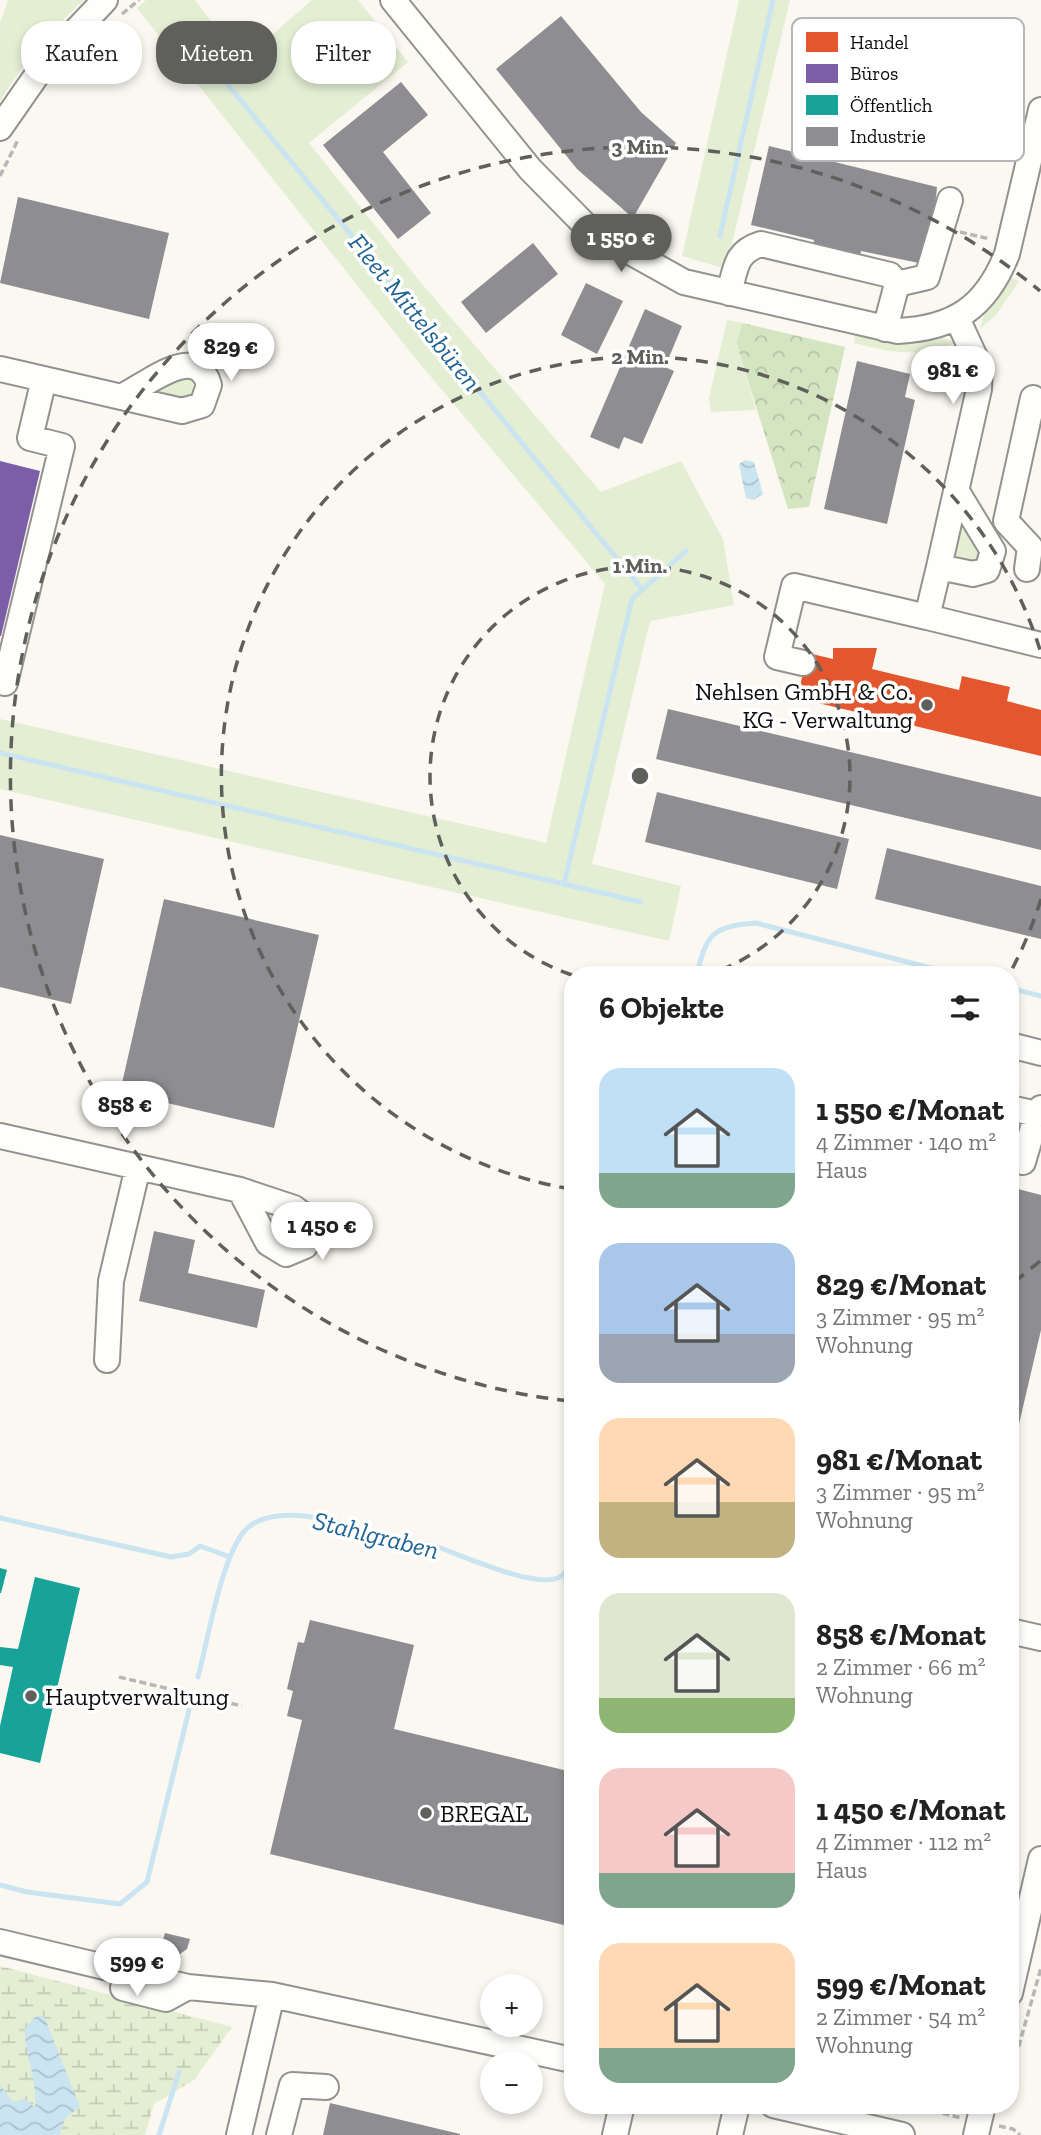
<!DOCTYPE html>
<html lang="de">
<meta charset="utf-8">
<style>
body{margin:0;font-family:"Zilla Slab",serif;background:#f6f6f6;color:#222;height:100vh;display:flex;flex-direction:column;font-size:26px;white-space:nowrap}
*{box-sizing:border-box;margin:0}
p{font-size:23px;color:#767676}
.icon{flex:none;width:38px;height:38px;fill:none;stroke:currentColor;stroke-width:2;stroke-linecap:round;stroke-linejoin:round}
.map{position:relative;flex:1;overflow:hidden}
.sheet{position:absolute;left:564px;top:966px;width:455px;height:1148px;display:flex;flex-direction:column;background:#fff;border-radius:28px;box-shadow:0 4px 10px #0003}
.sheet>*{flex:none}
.top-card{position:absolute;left:21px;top:21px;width:438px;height:63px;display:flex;gap:14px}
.fabs{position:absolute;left:480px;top:1974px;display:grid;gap:14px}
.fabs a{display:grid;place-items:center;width:63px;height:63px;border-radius:50%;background:#fff;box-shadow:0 4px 10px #0003;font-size:35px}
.price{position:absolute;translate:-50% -60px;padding:0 16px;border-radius:24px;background:#fff;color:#222;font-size:23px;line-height:46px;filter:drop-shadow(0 2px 4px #0008)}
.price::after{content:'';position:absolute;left:50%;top:42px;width:21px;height:16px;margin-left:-10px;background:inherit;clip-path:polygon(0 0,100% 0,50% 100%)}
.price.current{background:#5f5f5c;color:#fff}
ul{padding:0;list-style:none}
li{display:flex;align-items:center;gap:21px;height:175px;padding:0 35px}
li span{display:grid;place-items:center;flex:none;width:196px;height:140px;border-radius:21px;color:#555}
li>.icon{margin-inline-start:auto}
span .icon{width:84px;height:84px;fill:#fffc;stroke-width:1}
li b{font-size:30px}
h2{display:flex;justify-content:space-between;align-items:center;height:84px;padding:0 35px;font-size:30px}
.chip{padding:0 24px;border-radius:28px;background:#fff;box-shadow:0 4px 10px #0003;font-size:24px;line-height:63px}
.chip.current{background:#5f5f5c;color:#fff}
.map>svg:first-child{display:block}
</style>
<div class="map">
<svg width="1041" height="2135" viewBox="0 0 1041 2135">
<defs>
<pattern id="forest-crowns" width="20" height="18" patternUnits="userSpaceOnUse" patternTransform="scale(1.75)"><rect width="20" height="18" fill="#d4e5c1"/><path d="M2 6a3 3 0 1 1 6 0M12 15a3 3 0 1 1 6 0" fill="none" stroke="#b5c3a5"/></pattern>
<pattern id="wetland-marsh" width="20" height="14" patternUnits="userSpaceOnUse" patternTransform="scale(1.75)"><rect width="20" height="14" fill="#e3eed3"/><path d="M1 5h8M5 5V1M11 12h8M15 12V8" fill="none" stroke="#c2cbb4"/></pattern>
<pattern id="water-waves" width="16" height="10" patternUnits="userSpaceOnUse" patternTransform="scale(1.75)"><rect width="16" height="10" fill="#cae4f1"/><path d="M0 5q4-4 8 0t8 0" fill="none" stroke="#acc2cd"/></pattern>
</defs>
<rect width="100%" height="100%" fill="#faf8f1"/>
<path fill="#e3eed3" d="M8 0H84C52 29 23 63 0 101V23Z
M146 0H195L242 61 312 0H358L408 62 309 143 422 284 601 492 681 461 723 539 734 605 650 621 592 864 681 886 669 941 0 789V719L546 843 605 584 411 353 137 8Z
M739 0H790L726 269 682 256Z
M1008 276 1019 281 996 315 980 329 985 311Z
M727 320 743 323 736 342 756 410 711 412 709 398Z
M856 333 938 336 956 342C928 360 884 351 854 343Z
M191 376 196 384V393L185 401 160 394 162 384Z
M967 528 980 550 975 562 955 559 959 529Z
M271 1212 298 1222 296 1239 283 1242 265 1217Z"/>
<path fill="url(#forest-crowns)" d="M743 323 845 347 809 507 788 509 736 342Z"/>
<path fill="url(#wetland-marsh)" d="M0 1966 232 2027 194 2080 154 2104 145 2135H0Z"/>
<path fill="url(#water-waves)" d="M745 460 754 462 763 494 753 500 746 498 739 464Z
M44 2016 80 2107 66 2117 59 2135H0V2085L13 2102 26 2099 35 2108C38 2079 24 2056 25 2028L35 2017Z"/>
<path fill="#e4572e" d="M833 648H877L872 669 959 690 962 676 1010 687 1007 701 1041 710V756L797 698 808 653 833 659Z"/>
<path fill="#7b5ea7" d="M0 461 40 471 1 636H0Z"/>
<path fill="#17a398" d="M0 1568 7 1570 1 1593H0Z
M35 1577 80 1588 40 1763 0 1753V1726L13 1667 0 1665V1647L18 1649Z"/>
<path fill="#8d8d92" d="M561 16 641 112 676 143 633 218 577 169 496 69Z
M866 63 954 85 935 162 847 140Z
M401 82 428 115 383 152 431 213 398 239 323 145Z
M769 146 937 187 934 216 919 263 861 251 860 257 813 246 814 240 751 225Z
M18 197 169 233 149 319 0 283Z
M533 243 558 274 486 333 461 302Z
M586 283 623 301 597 354 561 335Z
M645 309 682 326 665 367 674 371 642 444 624 437 619 449 590 437Z
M857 361 910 374 905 397 915 400 887 524 824 509Z
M668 709 1041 797V850L656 759Z
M657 792 849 839 837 889 645 842Z
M0 835 104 859 71 1004 0 987Z
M887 848 1041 886V939L875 899Z
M164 899 319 935 274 1128 120 1092Z
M1010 1187 1041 1195V1330L1011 1458Z
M154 1231 195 1240 188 1273 265 1290 257 1328 139 1301Z
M310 1620 414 1645 394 1729 572 1772V1927L270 1854 302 1720 287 1716 293 1691 287 1689 298 1642 304 1643Z
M165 1933 190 1939 187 1949 177 1956 167 1953 162 1943Z
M330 2103 460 2134V2135H323Z"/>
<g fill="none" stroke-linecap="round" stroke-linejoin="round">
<path stroke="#cae4f1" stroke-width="5" d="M188 36 641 588
M720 236 773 0
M0 753 564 884 632 599 686 551
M564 884 641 902
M697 975C706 934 713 926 756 923L958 975
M1010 988 1041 996
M0 1518 171 1557 189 1554 200 1546 230 1557
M198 1677C208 1639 220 1565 242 1534 271 1494 364 1529 403 1541 414 1543 425 1542 435 1546 461 1555 532 1588 558 1578 565 1575 568 1569 572 1563
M0 1885 27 1892 120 1904 147 1882 189 1710
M159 2135 179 2072"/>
<g stroke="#93928f" stroke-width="28">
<path id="minor" d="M393 0 530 169 589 229 684 282 898 331C955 328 986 307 1007 254L1041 110
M0 128 46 62 105 0
M897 284 927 277 950 200
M729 293C736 268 735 252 761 244L890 275 897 284 885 329
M0 369 182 411 202 405 209 385C197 341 146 385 123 396
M956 490 993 551 987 570 973 574 939 567 979 389 980 368 957 318
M939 567 927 617 1041 645
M1027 569 1030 547 1006 521 1033 398
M803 663 777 657 794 586 927 617
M0 682 5 683 62 446 30 438 44 379
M1010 1045 1041 1053
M1010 1108 1037 1114 1041 1108
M0 1136 240 1190 294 1208 307 1218 310 1225 305 1246 286 1254 268 1243 240 1190
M1023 1162 1037 1114
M107 1360 111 1281 138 1167
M1010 1631 1041 1638
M0 1942 188 1987 272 1995 572 2060
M123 1988 166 1999 188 1987
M1010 1993 1041 1859
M773 2105 902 2135
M239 2135 272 1995
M279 2135 292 2085 326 2087
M615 2135 622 2105
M730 2135 737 2105
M976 2135 983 2105"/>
</g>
<path stroke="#b7b7b6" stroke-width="3.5" stroke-dasharray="7 3.5" stroke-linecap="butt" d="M122 14 139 0
M0 176 18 140
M960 232 990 239
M119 1677 242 1706
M1010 2077 1041 1968
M912 2105 961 2118
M999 2126 1013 2129 1020 2135"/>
<use href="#minor" stroke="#fefefd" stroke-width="24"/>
</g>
<g fill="none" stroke="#5f5f5c" stroke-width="3.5" stroke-dasharray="12 9">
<path d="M572 975A210 210 0 1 1 708 975"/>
<path d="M1041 899A419 419 0 0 1 1010 973M571 1189A419 419 0 1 1 1041 653"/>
<path d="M1040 1261A629 629 0 0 1 1014 1282M569 1401A629 629 0 1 1 1040 291"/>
</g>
<g fill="#5f5f5c" stroke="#fff" stroke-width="2.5">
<circle cx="927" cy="705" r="7"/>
<circle cx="31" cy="1696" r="7"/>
<circle cx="426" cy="1813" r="7"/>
</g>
<g text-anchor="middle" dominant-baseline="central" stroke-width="7" stroke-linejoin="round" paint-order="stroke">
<g font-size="24" fill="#0c0c0c" stroke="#fff" text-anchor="start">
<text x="913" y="691" text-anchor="end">Nehlsen GmbH &amp; Co.<tspan x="913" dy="28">KG - Verwaltung</tspan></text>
<text x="45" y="1696">Hauptverwaltung</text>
<text x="440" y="1813">BREGAL</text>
</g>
<g font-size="26" font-style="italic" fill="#206394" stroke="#fff">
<text transform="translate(415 312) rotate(51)">Fleet Mittelsbüren</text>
<text transform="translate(376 1535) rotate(14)">Stahlgraben</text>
</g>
</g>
<rect x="792" y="18" width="232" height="143" rx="10" fill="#fff" stroke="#b6b6b6" stroke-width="2"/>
<rect x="806" y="32" width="32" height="20" fill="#e4572e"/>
<rect x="806" y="64" width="32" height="19" fill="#7b5ea7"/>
<rect x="806" y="95" width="32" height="20" fill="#17a398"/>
<rect x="806" y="127" width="32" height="19" fill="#8d8d92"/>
<g font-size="19" fill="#0c0c0c">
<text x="850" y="49">Handel</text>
<text x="850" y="80">Büros</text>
<text x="850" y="112">Öffentlich</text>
<text x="850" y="143">Industrie</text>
</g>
<circle cx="640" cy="776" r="10" fill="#5f5f5c" stroke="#fff" stroke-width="3.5"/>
<g font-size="21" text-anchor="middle" font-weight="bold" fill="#5f5f5c" stroke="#fff" stroke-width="7" stroke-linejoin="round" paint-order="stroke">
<text x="640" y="154">3 Min.</text>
<text x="640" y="364">2 Min.</text>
<text x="640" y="573">1 Min.</text>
</g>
</svg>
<div class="fabs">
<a>+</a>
<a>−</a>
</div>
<b class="price current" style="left:621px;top:274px">1 550 €</b>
<b class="price" style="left:231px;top:383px">829 €</b>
<b class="price" style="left:953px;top:406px">981 €</b>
<b class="price" style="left:125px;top:1141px">858 €</b>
<b class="price" style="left:322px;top:1262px">1 450 €</b>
<b class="price" style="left:137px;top:1998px">599 €</b>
<div class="top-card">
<a class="chip">Kaufen</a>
<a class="chip current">Mieten</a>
<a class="chip">Filter</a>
</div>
<section class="sheet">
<h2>6 Objekte<svg class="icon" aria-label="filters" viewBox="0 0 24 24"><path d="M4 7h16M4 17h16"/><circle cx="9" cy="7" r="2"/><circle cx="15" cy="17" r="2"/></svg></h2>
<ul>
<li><span style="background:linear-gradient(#bfe0f5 75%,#7fa58c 0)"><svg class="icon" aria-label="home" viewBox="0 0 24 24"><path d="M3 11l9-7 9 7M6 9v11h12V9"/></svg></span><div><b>1 550 €/Monat</b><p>4 Zimmer · 140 m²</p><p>Haus</p></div></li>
<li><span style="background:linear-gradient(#a9c7e8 65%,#9aa5b1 0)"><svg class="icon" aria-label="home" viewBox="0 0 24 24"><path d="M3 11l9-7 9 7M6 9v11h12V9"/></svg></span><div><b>829 €/Monat</b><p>3 Zimmer · 95 m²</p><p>Wohnung</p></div></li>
<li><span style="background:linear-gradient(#ffd9b3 60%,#c2b280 0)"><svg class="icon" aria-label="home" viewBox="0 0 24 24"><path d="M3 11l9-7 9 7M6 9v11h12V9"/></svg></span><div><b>981 €/Monat</b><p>3 Zimmer · 95 m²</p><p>Wohnung</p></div></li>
<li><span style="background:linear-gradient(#dfe7d0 75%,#8fb573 0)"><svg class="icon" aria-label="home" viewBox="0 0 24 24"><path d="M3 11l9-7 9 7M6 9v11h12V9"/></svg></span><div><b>858 €/Monat</b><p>2 Zimmer · 66 m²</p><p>Wohnung</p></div></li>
<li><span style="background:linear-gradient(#f6c9c9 75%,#7fa58c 0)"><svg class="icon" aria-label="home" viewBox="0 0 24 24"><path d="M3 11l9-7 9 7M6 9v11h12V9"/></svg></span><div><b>1 450 €/Monat</b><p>4 Zimmer · 112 m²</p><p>Haus</p></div></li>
<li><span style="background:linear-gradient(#ffd9b3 75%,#7fa58c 0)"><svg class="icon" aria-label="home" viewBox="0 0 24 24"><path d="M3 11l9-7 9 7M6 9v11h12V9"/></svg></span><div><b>599 €/Monat</b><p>2 Zimmer · 54 m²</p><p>Wohnung</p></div></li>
</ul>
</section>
</div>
